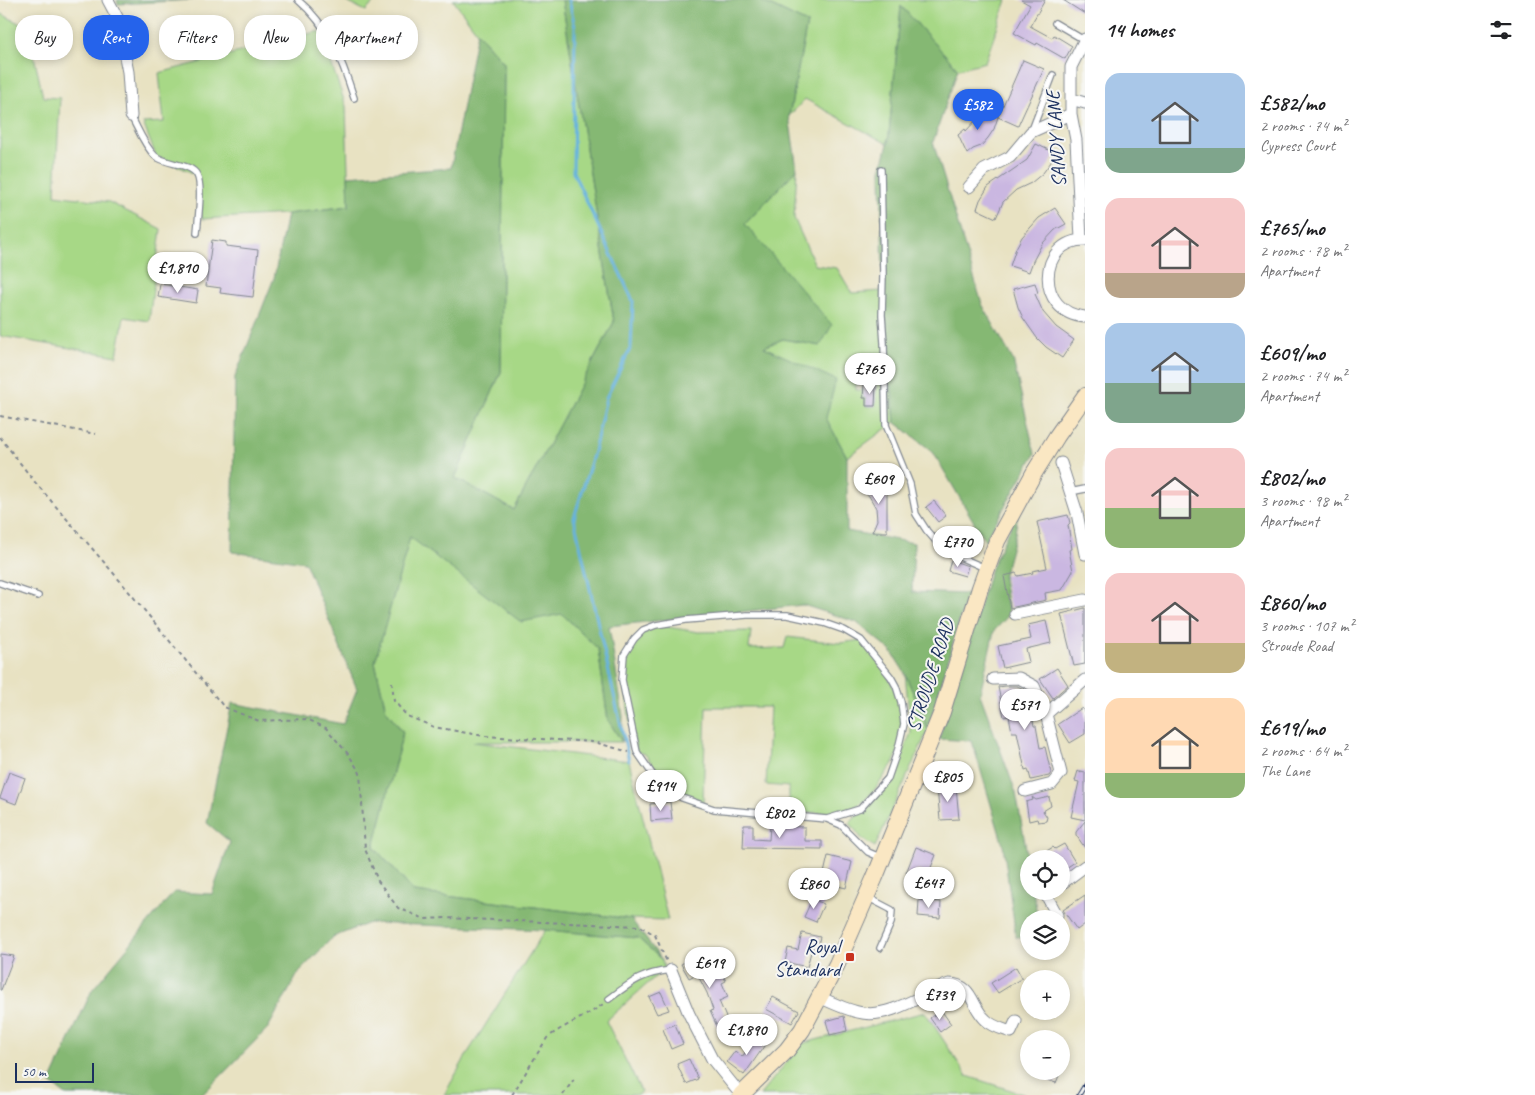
<!DOCTYPE html>
<meta charset="utf-8">
<style>
body{margin:0;font-family:Caveat,sans-serif;background:#f2f2f2;color:#202124;height:100vh;display:flex;flex-direction:column;font-size:19px;white-space:nowrap}
*{box-sizing:border-box;margin:0}
p{font-size:16px;color:#757577}
.icon{flex:none;width:28px;height:28px;fill:none;stroke:currentColor;stroke-width:2;stroke-linecap:round;stroke-linejoin:round}
.map{position:relative;flex:1;overflow:hidden}
.panel{display:flex;flex-direction:column;background:#fff;width:450px}
.panel>*{flex:none}
.banner{position:absolute;left:15px;top:15px;width:475px;height:45px;display:flex;gap:10px}
.buttons{position:absolute;left:1020px;top:850px;display:grid;gap:10px}
.buttons a{display:grid;place-items:center;width:50px;height:50px;border-radius:50%;background:#fff;box-shadow:0 2px 8px #0003;font-size:25px}
.scale{position:absolute;left:15px;bottom:12px;width:79px;box-sizing:border-box;padding-left:5px;border:2px solid #1b2f5e;border-top:0;font-size:14px;line-height:18px;white-space:nowrap;color:#1b2f5e;-webkit-text-stroke:4px #f6f6f2;paint-order:stroke}
.price{position:absolute;translate:-50% -42px;padding:0 11px;border-radius:18px;background:#fff;color:#222;font-size:16px;line-height:32px;filter:drop-shadow(0 1px 2px #0008)}
.price::after{content:'';position:absolute;left:50%;top:30px;width:15px;height:11px;margin-left:-8px;background:inherit;clip-path:polygon(0 0,100% 0,50% 100%)}
.price.active{background:#2563eb;color:#fff}
ul{padding:0;list-style:none}
li{display:flex;align-items:center;gap:15px;height:125px;padding:0 20px}
li span{display:grid;place-items:center;flex:none;width:140px;height:100px;border-radius:15px;color:#555}
li>.icon{margin-inline-start:auto}
span .icon{width:60px;height:60px;fill:#fffc;stroke-width:1}
li b{font-size:21px}
h2{display:flex;justify-content:space-between;align-items:center;height:60px;padding:0 20px;font-size:21px}
.pill{padding:0 18px;border-radius:20px;background:#fff;box-shadow:0 2px 8px #0003;font-size:18px;line-height:45px}
.pill.active{background:#2563eb;color:#fff}
main{display:flex;flex:1;min-height:0}
.map>svg:first-child{display:block}
</style>
<main>
<div class="map">
<svg width="1085" height="1095" viewBox="0 0 1085 1095">
<rect width="100%" height="100%" fill="#f6f6f2"/>
<filter id="ink" filterUnits="userSpaceOnUse"><feTurbulence type="fractalNoise" baseFrequency=".02" numOctaves="2"/><feDisplacementMap in="SourceGraphic" scale="10" xChannelSelector="R" yChannelSelector="G"/><feConvolveMatrix kernelMatrix="1 2 1 2 8 2 1 2 1" color-interpolation-filters="sRGB"/></filter>
<filter id="wash" filterUnits="userSpaceOnUse"><feTurbulence type="fractalNoise" baseFrequency=".0096" numOctaves="4" result="noise"/><feDisplacementMap in="SourceGraphic" scale="20" xChannelSelector="R" yChannelSelector="G"/><feGaussianBlur stdDeviation="1.12" result="paint"/><feColorMatrix in="noise" values="0 0 0 0 0 0 0 0 0 0 0 0 0 0 0 0 0 1.4 0 .05"/><feComposite in="paint" operator="in"/></filter>
<g filter="url(#wash)">
<rect width="100%" height="100%" fill="#e8e2c2"/>
<path fill="#a7d886" stroke="#618472" fill-rule="evenodd" d="M342 0H376L366 11Z
M453 0H562L614 322 514 510 455 478 501 372 504 63 477 32Z
M759 0H1007L985 62 958 69 901 6 888 144 805 99 789 116 807 23Z
M0 13 28 28 43 97 60 98 55 195 109 202 161 229 149 321 124 317 117 356 0 336Z
M320 31 346 106 349 206 287 214 202 219 197 175 156 156 143 123 164 122 159 73Z
M797 169 794 218 815 265 837 268 852 293 883 291 895 422 847 457 826 418 763 347 783 339 820 346 745 224ZM856 384 876 385 875 406H866V398H863V390H856Z
M410 536 521 621 562 613 598 649 608 720 622 742H473L629 761 668 920 631 919 414 892 374 847 403 732 386 710 375 662Z
M656 625 698 632 751 631 749 649 784 648 787 637 840 643 861 640C892 674 915 715 894 762 891 767 886 772 883 778 874 791 863 806 847 810 829 815 807 812 789 811V787L766 785 770 707H706L703 802 665 781 645 754 637 752 629 718 623 664 643 630Z
M905 673 928 730 875 847 862 839 850 823 891 779 911 733Z
M545 930 638 938 662 960 664 969 606 1021 641 1091 638 1095H444L469 1051Z
M925 1012 967 1076 1026 1095H760L791 1057 796 1049 804 1043Z"/>
<path fill="#85b873" stroke="#507468" d="M117 0H193L118 4Z
M562 0H759L807 23 789 116 797 169 745 224 832 325 820 346 783 339 764 347 836 380 826 418 847 457V531L914 543 912 592 967 594 928 730 905 673 891 651 856 622 803 605 609 626 623 716 622 742 608 720 598 649 562 614 521 622 410 537 375 662 386 710 403 732 374 847 414 892 631 919 662 960 638 938 545 930 369 923 333 937 299 972 268 1028 202 1095H66L50 1083 92 990 174 892 212 894 230 842 207 823 232 703 343 724 357 689 305 562 232 552 235 377 274 278 287 214 349 206 348 176 451 168 477 32 504 63 501 372 455 478 514 510 614 322Z
M901 6 958 69 933 142 982 304 1013 360 1035 454 985 541 933 452 895 422 883 291 881 170 888 144Z
M1018 511 1015 534 1003 578 1009 615 994 631 980 694 1016 793 1029 865V891H1033L1038 919H1029V940L1016 937 1003 845 972 741 939 739 991 568Z"/>
<g fill="none" stroke-linecap="round" stroke-linejoin="round">
<path stroke="#66b3e0" stroke-width="3" d="M569 0 575 27 573 172 633 301 631 347 606 398 594 452 574 518 629 761"/>
</g>
<g id="blocks">
<path fill="#cab7e1" d="M1021 0H1045L1030 26 1052 38 1054 35 1072 46 1065 59 1037 43 1036 45 1014 33 1030 5Z
M1063 0H1085V14Z
M1023 60 1044 69 1018 126 998 117Z
M980 109 998 117 994 129 988 138 981 146 973 149 967 154 958 135 965 129 966 131 977 119 976 116Z
M1036 144 1055 153 1051 162 1043 173 1031 183 1016 190 1003 202 996 218 977 209 980 200 988 187 1027 160Z
M1055 208 1066 224 1055 230 1042 244 1033 261 1029 272 1010 266 1016 248 1022 237 1039 218Z
M212 240 226 242V246L258 250 253 297 220 293 221 288 206 286Z
M1035 283 1038 293 1035 294 1043 312 1056 327 1074 340 1062 358 1046 347 1037 338 1023 318 1018 307 1013 289Z
M160 284 198 290 196 303 158 297Z
M864 384 876 385 875 406H866V398H863Z
M863 482 878 490 879 482H887V532H872L877 520 876 508 869 496 864 492Z
M934 501 946 516 938 522 926 507Z
M1068 515 1070 523 1068 525 1072 549 1069 550 1073 571 1062 590 1045 593 1046 600 1010 608 1004 576 1016 573 1018 576 1033 573 1032 571 1047 568 1037 522Z
M951 560 968 566 965 576 948 571Z
M1085 608V664L1074 666 1061 614Z
M1046 621 1051 643 1026 649 1029 662 1003 668 998 646 1031 639 1028 625Z
M1057 668 1068 685 1053 698 1040 679Z
M1006 686H1017L1024 689 1027 710 1031 709 1034 726H1036L1040 748 1045 747 1051 773 1049 776 1031 780 1028 769 1025 770 1017 732H1012L1009 716 1004 717 998 687Z
M1082 708 1085 713V734L1070 743 1058 724Z
M1078 771 1081 773V771L1085 772V820L1071 817 1079 782 1075 781Z
M9 772 25 778 16 804 0 798Z
M956 786 959 819 940 820 937 788Z
M1032 797 1036 800 1049 797 1051 806 1043 811 1047 817 1046 821 1038 822 1037 819 1029 821 1026 802 1033 800Z
M670 802 672 819 651 821 650 804Z
M1085 821V848L1076 835V832Z
M744 825H753V839L769 840 770 826 805 827V841H822V849L743 848Z
M1064 844 1075 862 1066 868 1065 866 1061 868V859H1034L1053 847 1055 849Z
M916 847 936 855 928 875 917 870 914 876 906 873Z
M828 856 852 862 846 888 822 882Z
M1085 895V924L1077 930 1063 910Z
M812 899 824 904 816 922 804 917Z
M919 900 941 902 940 918 918 916Z
M802 933 820 937 817 949 812 948 807 967 785 962 788 948 798 950Z
M0 954 14 956 1 990H0Z
M696 956 706 974 719 968 726 981 722 983 728 997 719 1001 730 1027 719 1031 710 1011 713 1010 707 993 697 974 689 978 681 964Z
M1016 967 1022 978 998 993 991 983Z
M661 992 669 1010 657 1014 649 997Z
M773 997 799 1011 792 1023 766 1009Z
M941 1010 951 1024 940 1032 930 1018Z
M844 1016 847 1031 830 1035 826 1021Z
M675 1024 683 1044 671 1049 663 1029Z
M758 1035 767 1042 744 1075 727 1062 735 1051 742 1057Z
M689 1059 698 1079 686 1084 677 1064Z
M1043 1071 1060 1073 1056 1083 1041 1078Z"/>
</g>
</g>
<g filter="url(#ink)">
<use href="#blocks" fill-opacity="0" stroke="#828890" stroke-width="1"/>
<g fill="none" stroke-linecap="round" stroke-linejoin="round">
<g stroke="#828890" stroke-width="8">
<path id="lane" d="M298 0C329 26 342 60 354 98
M1055 23 1084 40
M131 116C138 129 144 145 155 156 166 165 191 163 197 175 203 186 198 219 197 233
M1032 130 1053 75
M881 170 883 275 882 315 884 343 886 425 910 484 916 514 927 531 940 546 955 555 985 568
M1070 492 1085 489
M0 583 38 596
M827 819 860 809 888 778 898 749 904 724 901 702 896 686 891 677 861 640 844 630 824 623 787 615H747L686 620 656 625 643 630 634 639 624 655 622 680 637 752 655 778 682 798 714 809 827 819 841 825 868 852 882 858
M867 897 892 910 891 923 880 948
M609 999C633 981 641 974 671 970"/>
</g>
<g stroke="#828890" stroke-width="13">
<path id="street" d="M108 0 117 17 128 72 131 116
M1071 99 1085 103
M969 187 984 170 1010 157 1031 132 1071 114
M1081 239 1076 140 1071 114V67L1085 39
M1085 240C1037 240 1035 313 1085 317
M1061 463 1077 513 1085 554
M1015 614 1085 600
M993 679 1019 678 1034 686 1046 714 1061 773 1052 784 1025 791
M1046 714 1085 680
M1061 884 1085 866
M1044 891 1057 915
M671 970 689 1014 712 1059 741 1095
M819 997C833 1003 848 1011 863 1013 890 1018 924 993 949 984 973 984 971 1007 986 1020 993 1027 1003 1029 1011 1032L1016 1021"/>
</g>
<g stroke="#828890" stroke-width="18">
<path id="secondary" d="M741 1095 787 1050 802 1030 837 964 875 877 942 712 980 588 997 541 1034 473 1057 436 1085 396"/>
</g>
<path stroke="#828890" stroke-width="2" stroke-dasharray="4 4" stroke-linecap="butt" d="M0 416 96 434
M0 437 34 481 121 582 224 707 259 721 307 719 326 728 349 755 360 773 365 849 378 881 398 908 425 919 445 918 640 926 655 935 667 962
M392 682 394 701 407 716 434 727 484 736 594 742 629 752
M512 1095 547 1038C565 1024 585 1018 603 1004
M563 1095 574 1079"/>
<use href="#lane" stroke="#fff" stroke-width="5.5"/>
<use href="#street" stroke="#fff" stroke-width="11"/>
<use href="#secondary" stroke="#fae7c3" stroke-width="16"/>
<g stroke="#1b2f5e" stroke-width="5">
<path id="rail" d="M1079 1095 1085 1085"/>
</g>
<use href="#rail" stroke="#f6f6f2" stroke-width="3" stroke-dasharray="9" stroke-linecap="butt"/>
</g>
</g>
<rect fill="#c8321e" stroke="#f6f6f2" stroke-width="2" x="845" y="952" width="10" height="10" rx="2.5"/>
<g text-anchor="middle" dominant-baseline="central" stroke-width="4" stroke-linejoin="round" paint-order="stroke">
<g font-size="20" fill="#1b2f5e" stroke="#f6f6f2">
<text transform="translate(1056 139) rotate(-94)">SANDY LANE</text>
<text transform="translate(930 675) rotate(-72)">STROUDE ROAD</text>
</g>
<g font-size="20" fill="#1b2f5e" stroke="#f6f6f2" text-anchor="end">
<text x="840" y="946">Royal<tspan x="840" dy="23">Standard</tspan></text>
</g>
</g>
</svg>
<div class="buttons">
<a><svg class="icon" aria-label="locate" viewBox="0 0 24 24"><circle cx="12" cy="12" r="6"/><path d="M12 2v4M12 18v4M2 12h4M18 12h4"/></svg></a>
<a><svg class="icon" aria-label="layers" viewBox="0 0 24 24"><path d="M12 4l9 5-9 5-9-5zM3 14l9 5 9-5"/></svg></a>
<a>+</a>
<a>−</a>
</div>
<div class="scale">50 m</div>
<b class="price active" style="left:978px;top:131px">£582</b>
<b class="price" style="left:178px;top:294px">£1,810</b>
<b class="price" style="left:870px;top:395px">£765</b>
<b class="price" style="left:879px;top:505px">£609</b>
<b class="price" style="left:958px;top:568px">£770</b>
<b class="price" style="left:1025px;top:731px">£571</b>
<b class="price" style="left:948px;top:803px">£805</b>
<b class="price" style="left:661px;top:812px">£914</b>
<b class="price" style="left:780px;top:839px">£802</b>
<b class="price" style="left:929px;top:909px">£647</b>
<b class="price" style="left:814px;top:910px">£860</b>
<b class="price" style="left:710px;top:989px">£619</b>
<b class="price" style="left:940px;top:1021px">£739</b>
<b class="price" style="left:747px;top:1056px">£1,890</b>
<div class="banner">
<a class="pill">Buy</a>
<a class="pill active">Rent</a>
<a class="pill">Filters</a>
<a class="pill">New</a>
<a class="pill">Apartment</a>
</div>
</div>
<section class="panel">
<h2>14 homes<svg class="icon" aria-label="filters" viewBox="0 0 24 24"><path d="M4 7h16M4 17h16"/><circle cx="9" cy="7" r="2"/><circle cx="15" cy="17" r="2"/></svg></h2>
<ul>
<li><span style="background:linear-gradient(#a9c7e8 75%,#7fa58c 0)"><svg class="icon" aria-label="home" viewBox="0 0 24 24"><path d="M3 11l9-7 9 7M6 9v11h12V9"/></svg></span><div><b>£582/mo</b><p>2 rooms · 74 m²</p><p>Cypress Court</p></div></li>
<li><span style="background:linear-gradient(#f6c9c9 75%,#b9a48a 0)"><svg class="icon" aria-label="home" viewBox="0 0 24 24"><path d="M3 11l9-7 9 7M6 9v11h12V9"/></svg></span><div><b>£765/mo</b><p>2 rooms · 78 m²</p><p>Apartment</p></div></li>
<li><span style="background:linear-gradient(#a9c7e8 60%,#7fa58c 0)"><svg class="icon" aria-label="home" viewBox="0 0 24 24"><path d="M3 11l9-7 9 7M6 9v11h12V9"/></svg></span><div><b>£609/mo</b><p>2 rooms · 74 m²</p><p>Apartment</p></div></li>
<li><span style="background:linear-gradient(#f6c9c9 60%,#8fb573 0)"><svg class="icon" aria-label="home" viewBox="0 0 24 24"><path d="M3 11l9-7 9 7M6 9v11h12V9"/></svg></span><div><b>£802/mo</b><p>3 rooms · 98 m²</p><p>Apartment</p></div></li>
<li><span style="background:linear-gradient(#f6c9c9 70%,#c2b280 0)"><svg class="icon" aria-label="home" viewBox="0 0 24 24"><path d="M3 11l9-7 9 7M6 9v11h12V9"/></svg></span><div><b>£860/mo</b><p>3 rooms · 107 m²</p><p>Stroude Road</p></div></li>
<li><span style="background:linear-gradient(#ffd9b3 75%,#8fb573 0)"><svg class="icon" aria-label="home" viewBox="0 0 24 24"><path d="M3 11l9-7 9 7M6 9v11h12V9"/></svg></span><div><b>£619/mo</b><p>2 rooms · 64 m²</p><p>The Lane</p></div></li>
</ul>
</section>
</main>
